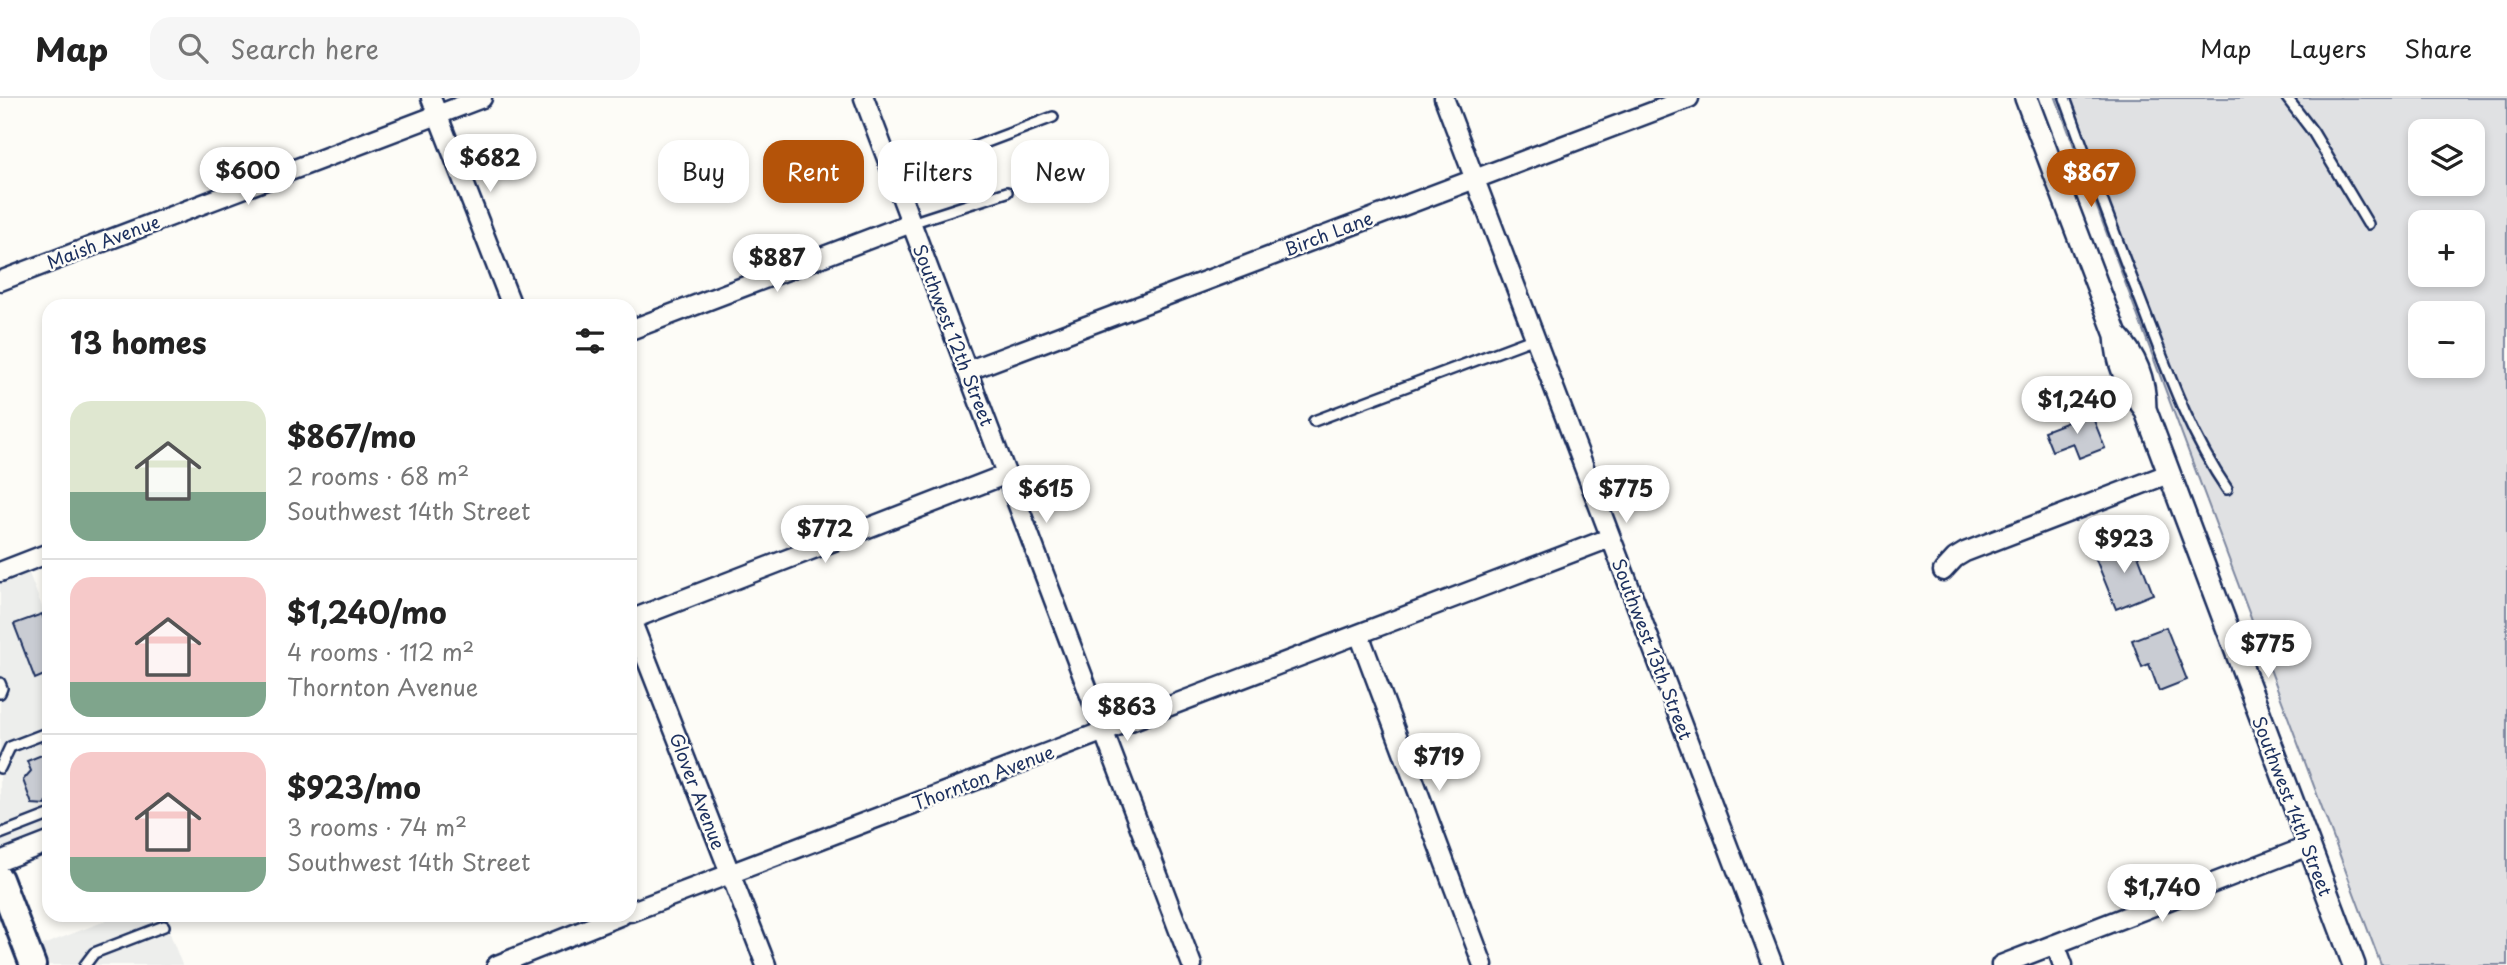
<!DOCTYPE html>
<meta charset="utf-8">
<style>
body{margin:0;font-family:"Playpen Sans",sans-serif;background:#f6f6f6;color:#222;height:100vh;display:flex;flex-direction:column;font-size:26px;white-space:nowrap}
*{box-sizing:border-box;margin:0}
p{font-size:23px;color:#767676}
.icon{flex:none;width:38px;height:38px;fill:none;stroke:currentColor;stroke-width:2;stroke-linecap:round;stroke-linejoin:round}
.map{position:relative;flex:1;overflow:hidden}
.side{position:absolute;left:42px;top:201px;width:595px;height:623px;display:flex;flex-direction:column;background:#fff;border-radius:21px;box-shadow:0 4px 10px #0003}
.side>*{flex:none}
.banner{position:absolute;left:658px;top:42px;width:665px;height:63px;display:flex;gap:14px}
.fabs{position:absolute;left:2408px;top:21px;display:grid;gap:14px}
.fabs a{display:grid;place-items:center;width:77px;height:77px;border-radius:14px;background:#fff;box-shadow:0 4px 10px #0003;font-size:35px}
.price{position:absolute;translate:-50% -60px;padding:0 16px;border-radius:24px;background:#fff;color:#222;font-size:23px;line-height:46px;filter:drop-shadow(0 2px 4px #0008)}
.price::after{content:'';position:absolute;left:50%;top:42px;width:21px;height:16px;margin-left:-10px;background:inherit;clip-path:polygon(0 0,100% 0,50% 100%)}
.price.on{background:#b45309;color:#fff}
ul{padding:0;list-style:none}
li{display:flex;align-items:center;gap:21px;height:175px;padding:0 28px}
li+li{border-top:2px solid #e0e0e0}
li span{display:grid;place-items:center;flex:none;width:196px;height:140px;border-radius:21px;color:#555}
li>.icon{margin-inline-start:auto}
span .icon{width:84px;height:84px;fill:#fffc;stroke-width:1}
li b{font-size:30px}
h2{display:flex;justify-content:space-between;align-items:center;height:84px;padding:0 28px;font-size:30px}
.tag{padding:0 24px;border-radius:21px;background:#fff;box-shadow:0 4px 10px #0003;font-size:24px;line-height:63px}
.tag.on{background:#b45309;color:#fff}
header{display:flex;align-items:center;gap:42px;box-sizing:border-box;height:98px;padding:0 35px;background:#fff;border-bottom:2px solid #e0e0e0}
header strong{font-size:33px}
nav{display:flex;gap:38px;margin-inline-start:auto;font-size:24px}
.search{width:490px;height:63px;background:#f6f6f6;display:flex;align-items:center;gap:18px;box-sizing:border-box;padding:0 24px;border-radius:21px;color:#767676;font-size:26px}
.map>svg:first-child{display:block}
</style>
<header>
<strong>Map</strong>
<div class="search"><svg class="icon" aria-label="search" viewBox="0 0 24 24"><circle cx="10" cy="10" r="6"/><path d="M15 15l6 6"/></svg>Search here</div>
<nav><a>Map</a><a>Layers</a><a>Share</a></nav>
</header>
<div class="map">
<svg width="2507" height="867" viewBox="0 0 2507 867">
<rect width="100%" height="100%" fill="#fdfcf7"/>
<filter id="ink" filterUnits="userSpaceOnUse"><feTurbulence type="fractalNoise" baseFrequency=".0143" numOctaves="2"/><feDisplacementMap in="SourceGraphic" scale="14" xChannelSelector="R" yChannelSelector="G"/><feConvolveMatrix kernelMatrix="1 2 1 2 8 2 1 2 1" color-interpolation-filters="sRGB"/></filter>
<g filter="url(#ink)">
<path fill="#edeeec" d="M25 465 49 527V744L0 763V474Z
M121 817H163L182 867H33L27 853Z"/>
<path fill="#e0e1e3" stroke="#7e88a0" stroke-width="2" fill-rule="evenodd" d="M2056 0H2507V867H2381ZM2420 33H2473V86H2420ZM2420 124H2473V177H2420ZM2420 215H2473V268H2420Z"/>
<path fill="#c9ccd3" stroke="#1b2f5e" stroke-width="2" d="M2091 315 2105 350 2079 360 2073 345 2052 353 2044 333Z
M2133 444 2153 496 2116 511 2095 459Z
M42 516 49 535V575L35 581 14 526Z
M2166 529 2187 582 2159 593 2149 566 2142 569 2132 542Z
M49 654V692L46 707 32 706 23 682 31 673 27 663Z"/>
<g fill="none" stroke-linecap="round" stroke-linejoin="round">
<g stroke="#1b2f5e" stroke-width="14">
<path id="service" d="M2065 0C2087 62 2110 124 2134 186 2162 256 2184 328 2227 391
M2287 0 2313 34 2368 126
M894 79 1053 19
M911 125 1007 94
M1314 323 1535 240
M0 585 2 590 0 595
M0 670 10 649 49 634
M0 736 49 717
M85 867 94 855 164 828"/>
</g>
<g stroke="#1b2f5e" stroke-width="23">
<path id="minor" d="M431 0 512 208
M864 0 1192 867
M1444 0 1773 867
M0 183 482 0
M630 232 911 125
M967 273 1689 0
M1943 473 1955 460 1965 454 2168 376
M0 474 49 455
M630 519 766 867
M630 522 1007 376
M1359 536 1483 867
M0 763 49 744
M630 814 1610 440
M2055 846 2063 867
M497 867 622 817
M2001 867 2309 748"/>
</g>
<g stroke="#1b2f5e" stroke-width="26">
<path id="tertiary" d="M2026 0 2116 237C2117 265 2127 289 2145 311L2354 867
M2116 237C2136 258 2145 282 2145 311"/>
</g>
<g stroke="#1b2f5e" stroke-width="30">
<path id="secondary" d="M0 781 33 867"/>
</g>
<use href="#service" stroke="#fdfcf7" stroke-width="9"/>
<use href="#minor" stroke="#fdfcf7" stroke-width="18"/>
<use href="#tertiary" stroke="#fdfcf7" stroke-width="21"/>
<use href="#secondary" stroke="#fdfcf7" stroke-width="24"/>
</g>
</g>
<g text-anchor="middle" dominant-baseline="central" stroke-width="5" stroke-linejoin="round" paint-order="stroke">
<g font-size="18" fill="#1b2f5e" stroke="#fdfcf7">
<text transform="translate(1328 135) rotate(-21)">Birch Lane</text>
<text transform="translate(103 143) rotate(-21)">Maish Avenue</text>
<text transform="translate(954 237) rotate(69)">Southwest 12th Street</text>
<text transform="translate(1653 551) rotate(69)">Southwest 13th Street</text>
<text transform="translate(983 679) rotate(-21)">Thornton Avenue</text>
<text transform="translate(698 693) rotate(69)">Glover Avenue</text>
<text transform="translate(2293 708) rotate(69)">Southwest 14th Street</text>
</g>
</g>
</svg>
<div class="fabs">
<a><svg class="icon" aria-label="layers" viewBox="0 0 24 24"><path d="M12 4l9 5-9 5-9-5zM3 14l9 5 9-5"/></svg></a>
<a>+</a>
<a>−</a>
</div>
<b class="price" style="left:490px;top:96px">$682</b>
<b class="price" style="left:248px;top:109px">$600</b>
<b class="price on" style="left:2091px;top:111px">$867</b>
<b class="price" style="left:777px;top:196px">$887</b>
<b class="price" style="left:2077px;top:338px">$1,240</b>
<b class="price" style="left:1046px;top:427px">$615</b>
<b class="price" style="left:1626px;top:427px">$775</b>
<b class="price" style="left:825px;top:467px">$772</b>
<b class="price" style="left:2124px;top:477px">$923</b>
<b class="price" style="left:2268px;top:582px">$775</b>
<b class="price" style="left:1127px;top:645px">$863</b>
<b class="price" style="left:1439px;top:695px">$719</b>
<b class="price" style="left:2162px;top:826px">$1,740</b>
<div class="banner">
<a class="tag">Buy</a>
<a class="tag on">Rent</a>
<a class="tag">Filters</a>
<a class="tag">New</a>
</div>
<section class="side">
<h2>13 homes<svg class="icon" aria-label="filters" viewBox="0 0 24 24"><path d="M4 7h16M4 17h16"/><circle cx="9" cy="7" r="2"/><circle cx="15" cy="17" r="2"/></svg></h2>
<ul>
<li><span style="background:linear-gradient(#dfe7d0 65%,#7fa58c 0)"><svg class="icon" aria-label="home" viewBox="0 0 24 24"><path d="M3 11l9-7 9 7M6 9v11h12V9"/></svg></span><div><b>$867/mo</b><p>2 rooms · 68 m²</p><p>Southwest 14th Street</p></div></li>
<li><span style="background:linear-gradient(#f6c9c9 75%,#7fa58c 0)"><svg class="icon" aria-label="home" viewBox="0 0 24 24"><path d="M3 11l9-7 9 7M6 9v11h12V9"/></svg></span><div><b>$1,240/mo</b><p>4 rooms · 112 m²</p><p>Thornton Avenue</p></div></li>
<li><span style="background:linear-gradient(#f6c9c9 75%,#7fa58c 0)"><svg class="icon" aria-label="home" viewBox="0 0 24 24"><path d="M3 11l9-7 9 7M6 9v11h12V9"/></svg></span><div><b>$923/mo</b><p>3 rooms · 74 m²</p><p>Southwest 14th Street</p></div></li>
</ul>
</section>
</div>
